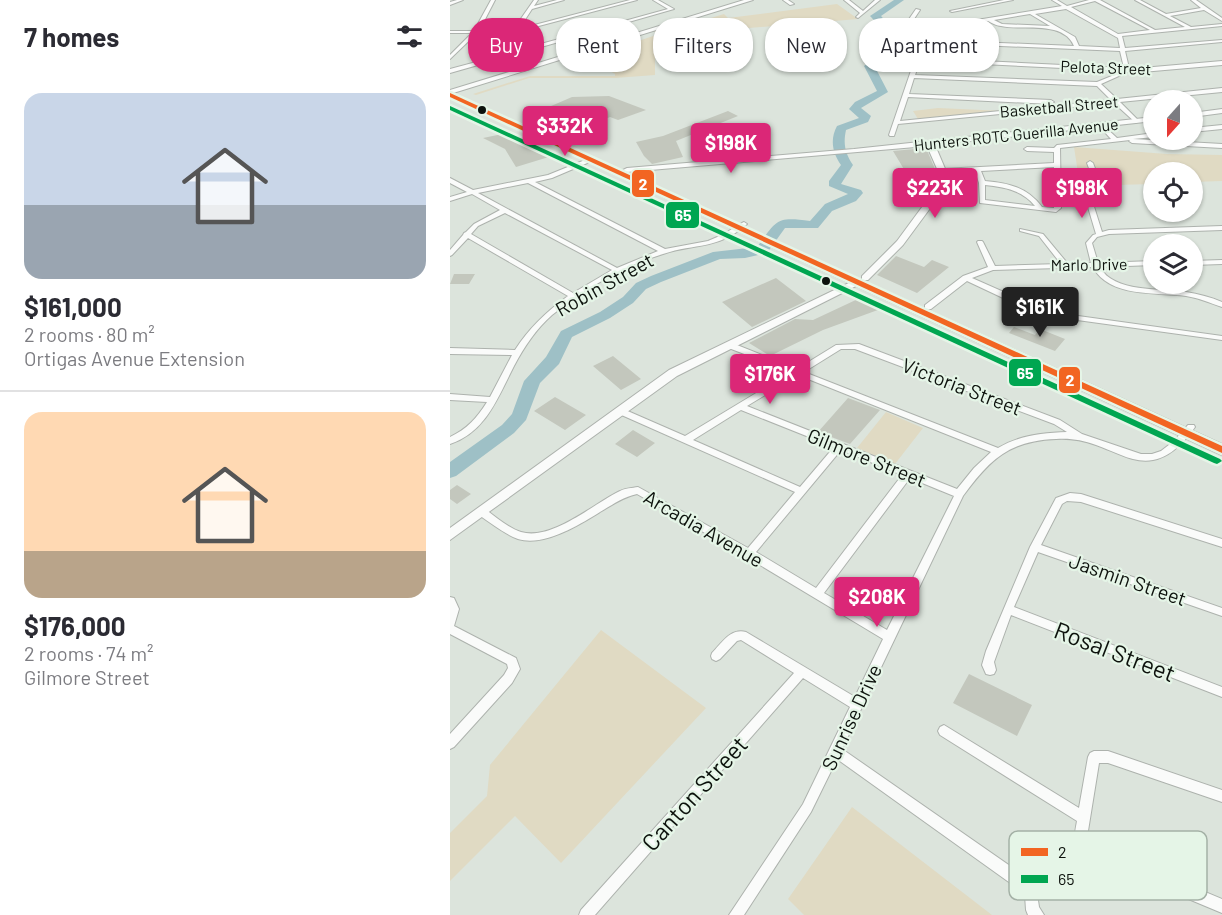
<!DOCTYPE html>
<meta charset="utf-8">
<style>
body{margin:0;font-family:Barlow,sans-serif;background:#f7f7f7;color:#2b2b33;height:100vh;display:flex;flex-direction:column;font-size:22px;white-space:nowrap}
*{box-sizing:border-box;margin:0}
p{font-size:20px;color:#7c7c81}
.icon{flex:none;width:33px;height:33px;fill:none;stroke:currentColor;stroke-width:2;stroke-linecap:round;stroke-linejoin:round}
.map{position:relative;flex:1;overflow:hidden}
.details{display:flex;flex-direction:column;background:#fff;width:450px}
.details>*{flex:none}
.banner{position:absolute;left:18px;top:18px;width:570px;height:54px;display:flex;gap:12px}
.needle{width:39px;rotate:201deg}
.fabs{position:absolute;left:693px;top:90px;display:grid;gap:12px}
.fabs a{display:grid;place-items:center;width:60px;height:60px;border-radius:50%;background:#fff;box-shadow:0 2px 4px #0004;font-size:30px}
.price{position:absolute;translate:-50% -51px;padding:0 14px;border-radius:6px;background:#db2777;color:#fff;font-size:20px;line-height:39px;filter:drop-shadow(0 2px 3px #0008)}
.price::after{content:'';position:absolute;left:50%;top:36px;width:18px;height:14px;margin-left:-9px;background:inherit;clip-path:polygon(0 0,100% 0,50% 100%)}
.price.on{background:#222;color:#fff}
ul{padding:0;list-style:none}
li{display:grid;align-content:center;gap:12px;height:318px;padding:0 24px}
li+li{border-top:2px solid #e1e1e2}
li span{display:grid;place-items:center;height:186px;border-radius:18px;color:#555}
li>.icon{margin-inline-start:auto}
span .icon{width:108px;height:108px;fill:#fffc;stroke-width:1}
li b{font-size:26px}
h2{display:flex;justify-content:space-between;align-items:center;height:72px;padding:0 24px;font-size:26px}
.tag{padding:0 21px;border-radius:24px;background:#fff;box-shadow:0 2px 4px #0004;font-size:21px;line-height:54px}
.tag.on{background:#db2777;color:#fff}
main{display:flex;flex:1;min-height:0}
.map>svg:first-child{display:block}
</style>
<main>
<section class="details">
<h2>7 homes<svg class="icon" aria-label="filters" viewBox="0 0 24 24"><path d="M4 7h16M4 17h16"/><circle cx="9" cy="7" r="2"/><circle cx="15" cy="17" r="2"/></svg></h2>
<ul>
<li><span style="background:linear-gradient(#c9d6e8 60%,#9aa5b1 0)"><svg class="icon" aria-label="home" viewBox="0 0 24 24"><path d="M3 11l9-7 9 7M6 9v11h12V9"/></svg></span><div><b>$161,000</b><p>2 rooms · 80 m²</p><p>Ortigas Avenue Extension</p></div></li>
<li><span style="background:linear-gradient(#ffd9b3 75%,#b9a48a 0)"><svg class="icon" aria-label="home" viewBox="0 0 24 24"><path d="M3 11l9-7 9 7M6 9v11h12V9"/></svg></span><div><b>$176,000</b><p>2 rooms · 74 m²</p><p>Gilmore Street</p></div></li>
</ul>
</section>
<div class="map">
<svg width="772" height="915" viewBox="0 0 772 915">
<rect width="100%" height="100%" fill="#dce4dc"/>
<path fill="#e0dac3" d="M387 4 408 19 274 30V35L210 37 205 58V75L165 78H79L26 95 23 94 80 76H165V74L138 58 209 34 203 31 218 26 225 29 274 14 278 18Z
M488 108 555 111 468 119 463 111Z
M624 147 717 154 772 155V181L743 182 742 172H704L703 184 630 186Z
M436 412 473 428 445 464 407 448Z
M151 630 256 708 111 863 65 816 0 881V833L37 796 40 765Z
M402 807 542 915H354L338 899Z"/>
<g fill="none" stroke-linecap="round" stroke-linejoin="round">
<path fill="#9ec0c6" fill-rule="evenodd" d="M444 0H454L431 16 453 40 452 47 425 67 438 92 411 108 421 116 418 122 396 130C393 144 395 153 403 165L391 184 411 190 413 193 406 201 382 211 368 228H335L317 253 295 258 270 259 211 282 196 289 183 303 160 318 122 337 109 364 90 383 76 420 64 433 6 476 0 478V462L52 425 62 414 74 381 96 357 111 331 150 312 173 297 186 283 201 276 263 252 307 247C327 220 326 216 360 221L375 204 398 194 379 186V181L391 165C382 152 380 139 387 126L409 118 399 109 405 102 427 91 414 66 442 46 443 40 420 16Z"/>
</g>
<path fill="#c3c7bd" d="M159 96 196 110 168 120 160 117 125 133 78 116 122 97Z
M278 111 288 116 226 141 233 157 202 164 194 156 186 142 213 136Z
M57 133 81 144 102 156 66 167 55 149 33 138Z
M476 148 485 169 455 171 443 151Z
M446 256 474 267 482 260 499 267 467 293 427 275Z
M4 274H25L19 284H0Z
M326 278 356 301 302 327 272 302Z
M410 298 436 307 373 330 320 356 299 343 345 319 363 320Z
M564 327 585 335 590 329 615 339 605 351 559 333Z
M163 356 191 379 171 390 143 366Z
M105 397 136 415 115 430 84 411Z
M398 398 430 410 400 444 368 432Z
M183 430 205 443 187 457 165 444Z
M7 485 21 494 7 504 0 499V490Z
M519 674 582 705 567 736 503 703Z"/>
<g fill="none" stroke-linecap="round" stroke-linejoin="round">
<g stroke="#adb2ad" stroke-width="2">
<path id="street" d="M7 0H13L0 5V2Z
M41 0H45L29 31 63 30 84 0H88L84 6 107 0H114L82 9 69 29 180 0H187L66 32 51 55 218 9 203 0H208L224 9 0 73V69L45 57 61 33H27L0 59V55L22 33H0V31H24Z
M333 0H338L344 4 340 5Z
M394 0H399L413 11 425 0H430L408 18 406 17 410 13Z
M554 0H563L502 12 500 11Z
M602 0H607L617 6 639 0H650L705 30 735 27 685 0H690L716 14 751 8 741 0H746L772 18V21L754 10 720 16 741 27 772 24V26L672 36 675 48 772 40V42L675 51 679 68H692L772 61V65L692 72 680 71 651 84 667 99 772 88V92L670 102 689 121 686 123 664 103 448 124 444 136H440L439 135 465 59 476 41 468 32 457 22 466 9 470 10 462 22 471 29 612 6ZM645 1 700 30 668 34 621 7ZM616 9 668 38 670 48 629 46 625 37 585 14ZM580 14 600 26 552 24 544 20ZM538 21C542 23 547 26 551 26 574 31 613 20 624 46L479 40 473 32ZM480 43 670 51 674 68 471 58ZM470 61 674 71 647 82 465 75ZM464 78 647 86 661 100 450 121 458 97 601 104 604 102 601 100 459 94Z
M772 125V129L742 132V128Z
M654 126 667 138 704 133V137L683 139 772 144V148L682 143 679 141 680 140 610 148 611 208 606 212 530 203 529 183 525 171 492 173 489 171 492 169 604 163V152L577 151 574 149 577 147 604 148 607 145 661 139 651 128ZM604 167V208L592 207C577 187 558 183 535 181L531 171ZM535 185C554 187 572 190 585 206L535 200Z
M140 158 142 159V161L102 178 85 182 215 249 258 241 272 235 292 223 294 222 297 224C268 250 246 243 213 254 173 266 135 289 102 315 86 329 74 347 64 366 48 397 36 432 0 444V437C17 429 27 418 37 402L0 400V394L40 397 62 355 0 354V348L65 350C79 328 97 311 118 296L18 238 2 255 0 256V250L13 235 14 233 16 232 24 224 50 210 22 194 0 201V197L17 192 0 183V178L23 190 98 175ZM78 183 208 251 167 268 28 193ZM55 213 162 270 123 293 21 234 28 226Z
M640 161 643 163 649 179 642 186 641 197 652 232 659 230 772 226V230L659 234 647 237 642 243 648 263 704 261V265L650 267C663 293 711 288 736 292 749 294 760 297 772 302V307C760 303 749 298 736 296 707 292 659 298 643 267L543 270 522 278 574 301 621 315 772 336V340L620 319 568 305 517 281 481 309H475V305L513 276 538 267 527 242 528 241H532L533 242 545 266 611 264 589 236 570 231V229L593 234 618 264 641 263 636 243 643 235 646 234 635 197 636 185 643 179 637 163Z
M772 260V264L742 265V261Z
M276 343H282L347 369 386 345 409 344 610 420 632 434 691 454H702L711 451 724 441 738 425H744L745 427C735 441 721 457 703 460 684 464 664 451 646 445 632 440 621 438 606 439 559 441 540 459 513 496L392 749 573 875 586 887 589 907 594 915H578L576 910 575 895 563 885 387 759 361 812 294 915H279L353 804 400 707 353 678 145 915H129L131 910 344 673 291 640 287 641 270 659 266 661 262 659 261 656 262 653C272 643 280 628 296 632L405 697 433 639 295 556 187 494C173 497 162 505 150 512 129 525 94 547 68 539 54 534 41 523 29 515L27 512 29 509H35C46 517 58 528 71 532 102 541 143 504 170 491 175 488 182 488 188 487L298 548 345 492 167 413 166 411 170 408 173 409 235 436 341 372 276 347 275 345ZM391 349H405L604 424 617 432C592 433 570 435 548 448L354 372ZM348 375 541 452 524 468 507 489 297 406ZM291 410 384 447 350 487 243 440ZM391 450 452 475 366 588 306 552ZM460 478 504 496 437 630 374 593Z
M620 493 631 494 772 539V547L631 502 617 501 612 504 591 545 772 608V616L588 552 564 607 772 687V697L561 615 544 662 546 670 544 674 540 675 536 674 532 665 536 651 580 547 606 498Z
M0 597 4 598 9 609 4 626 66 658 70 669 62 683 4 747 0 749V734L54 675 58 668 57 664 0 634Z
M494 725 629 808 638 757 640 753 644 751H658L772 790V802L658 763H649L637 837 648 847 772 899V913L638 857C623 841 623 843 627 821L490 735 488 731 490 727Z"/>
</g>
<g stroke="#adb2ad" stroke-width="2">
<path id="secondary" d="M294 0H303L0 94V90Z
M772 109V113L742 117V113Z
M704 117V121L485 145 496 171 497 187 495 193 481 207 453 245 418 280H412V276L447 241 475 203 487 192 489 187 488 171 477 146 177 172 173 170 177 168 404 149Z
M405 280 408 281V285L227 376 0 540V528L219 370Z"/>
</g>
<g stroke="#adb2ad" stroke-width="2">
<path id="primary" d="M0 93 772 444V455L0 98Z"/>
</g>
<use href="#street" fill="#fafbfa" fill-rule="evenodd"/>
<use href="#secondary" fill="#fafbfa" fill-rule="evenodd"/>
<use href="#primary" fill="#fafbfa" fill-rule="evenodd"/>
<g stroke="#e5f5e7" stroke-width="5">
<path id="bus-1" d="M0 93 772 446V453L0 97Z"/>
</g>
<g stroke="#e5f5e7" stroke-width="5">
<path id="bus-2" d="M0 106 770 459 772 461 767 464 764 463 0 110Z"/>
</g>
<use href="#bus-1" fill="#f26522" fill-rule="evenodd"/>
<use href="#bus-2" fill="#00a651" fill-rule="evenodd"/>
</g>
<g fill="#0d120d" stroke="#e5f5e7" stroke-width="2">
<circle cx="32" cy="110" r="5"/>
<circle cx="376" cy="281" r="5"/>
</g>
<g text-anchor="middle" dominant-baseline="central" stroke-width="4.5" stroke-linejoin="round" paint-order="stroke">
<g font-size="16" fill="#0d120d" stroke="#e5f5e7">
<text transform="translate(656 67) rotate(2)">Pelota Street</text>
<text transform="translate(609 106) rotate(-5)">Basketball Street</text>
<text transform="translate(566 134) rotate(-6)">Hunters ROTC Guerilla Avenue</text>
<text transform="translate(639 264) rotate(-1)">Marlo Drive</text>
</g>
<g font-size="20" fill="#0d120d" stroke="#e5f5e7">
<text transform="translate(154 284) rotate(-29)">Robin Street</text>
<text transform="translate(512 386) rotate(21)">Victoria Street</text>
<text transform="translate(417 457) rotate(22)">Gilmore Street</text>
<text transform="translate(254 528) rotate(30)">Arcadia Avenue</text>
<text transform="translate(678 579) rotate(19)">Jasmin Street</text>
<text transform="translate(401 717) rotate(-65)">Sunrise Drive</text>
</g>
<g font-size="24" fill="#0d120d" stroke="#e5f5e7">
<text transform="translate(665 651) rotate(21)">Rosal Street</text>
<text transform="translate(244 793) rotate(-48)">Canton Street</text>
</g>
</g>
<rect x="559" y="831" width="198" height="69" rx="9" fill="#e5f5e7" stroke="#a4b1a6" stroke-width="1.5"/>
<rect x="571" y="848" width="27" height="8" fill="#f26522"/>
<rect x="571" y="875" width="27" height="8" fill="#00a651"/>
<g font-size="16" fill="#0d120d">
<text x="608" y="858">2</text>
<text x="608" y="885">65</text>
</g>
<g stroke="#e5f5e7" stroke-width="2">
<rect x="181" y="169" width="24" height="29" rx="6" fill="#f26522"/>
<rect x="215" y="201" width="35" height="28" rx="6" fill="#00a651"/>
<rect x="558" y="358" width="34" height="29" rx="6" fill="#00a651"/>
<rect x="608" y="366" width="23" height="28" rx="6" fill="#f26522"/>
</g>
<g font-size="16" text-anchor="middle" font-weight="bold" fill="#fff">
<text x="193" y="190">2</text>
<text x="233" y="221">65</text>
<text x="575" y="379">65</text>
<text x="620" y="386">2</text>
</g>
</svg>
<div class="fabs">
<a><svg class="needle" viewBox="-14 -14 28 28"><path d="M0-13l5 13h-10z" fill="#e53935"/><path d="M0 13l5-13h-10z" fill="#7c7c81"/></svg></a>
<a><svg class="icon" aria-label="locate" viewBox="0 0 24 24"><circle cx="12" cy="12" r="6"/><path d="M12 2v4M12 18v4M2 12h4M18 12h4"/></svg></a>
<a><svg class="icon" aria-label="layers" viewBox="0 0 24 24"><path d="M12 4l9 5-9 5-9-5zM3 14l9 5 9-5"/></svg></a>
</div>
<b class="price" style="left:115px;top:157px">$332K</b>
<b class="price" style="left:281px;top:174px">$198K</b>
<b class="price" style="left:485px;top:219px">$223K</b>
<b class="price" style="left:632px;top:219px">$198K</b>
<b class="price on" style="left:590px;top:338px">$161K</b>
<b class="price" style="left:320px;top:405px">$176K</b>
<b class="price" style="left:427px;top:628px">$208K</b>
<div class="banner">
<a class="tag on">Buy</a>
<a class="tag">Rent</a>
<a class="tag">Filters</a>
<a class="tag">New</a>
<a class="tag">Apartment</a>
</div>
</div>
</main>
